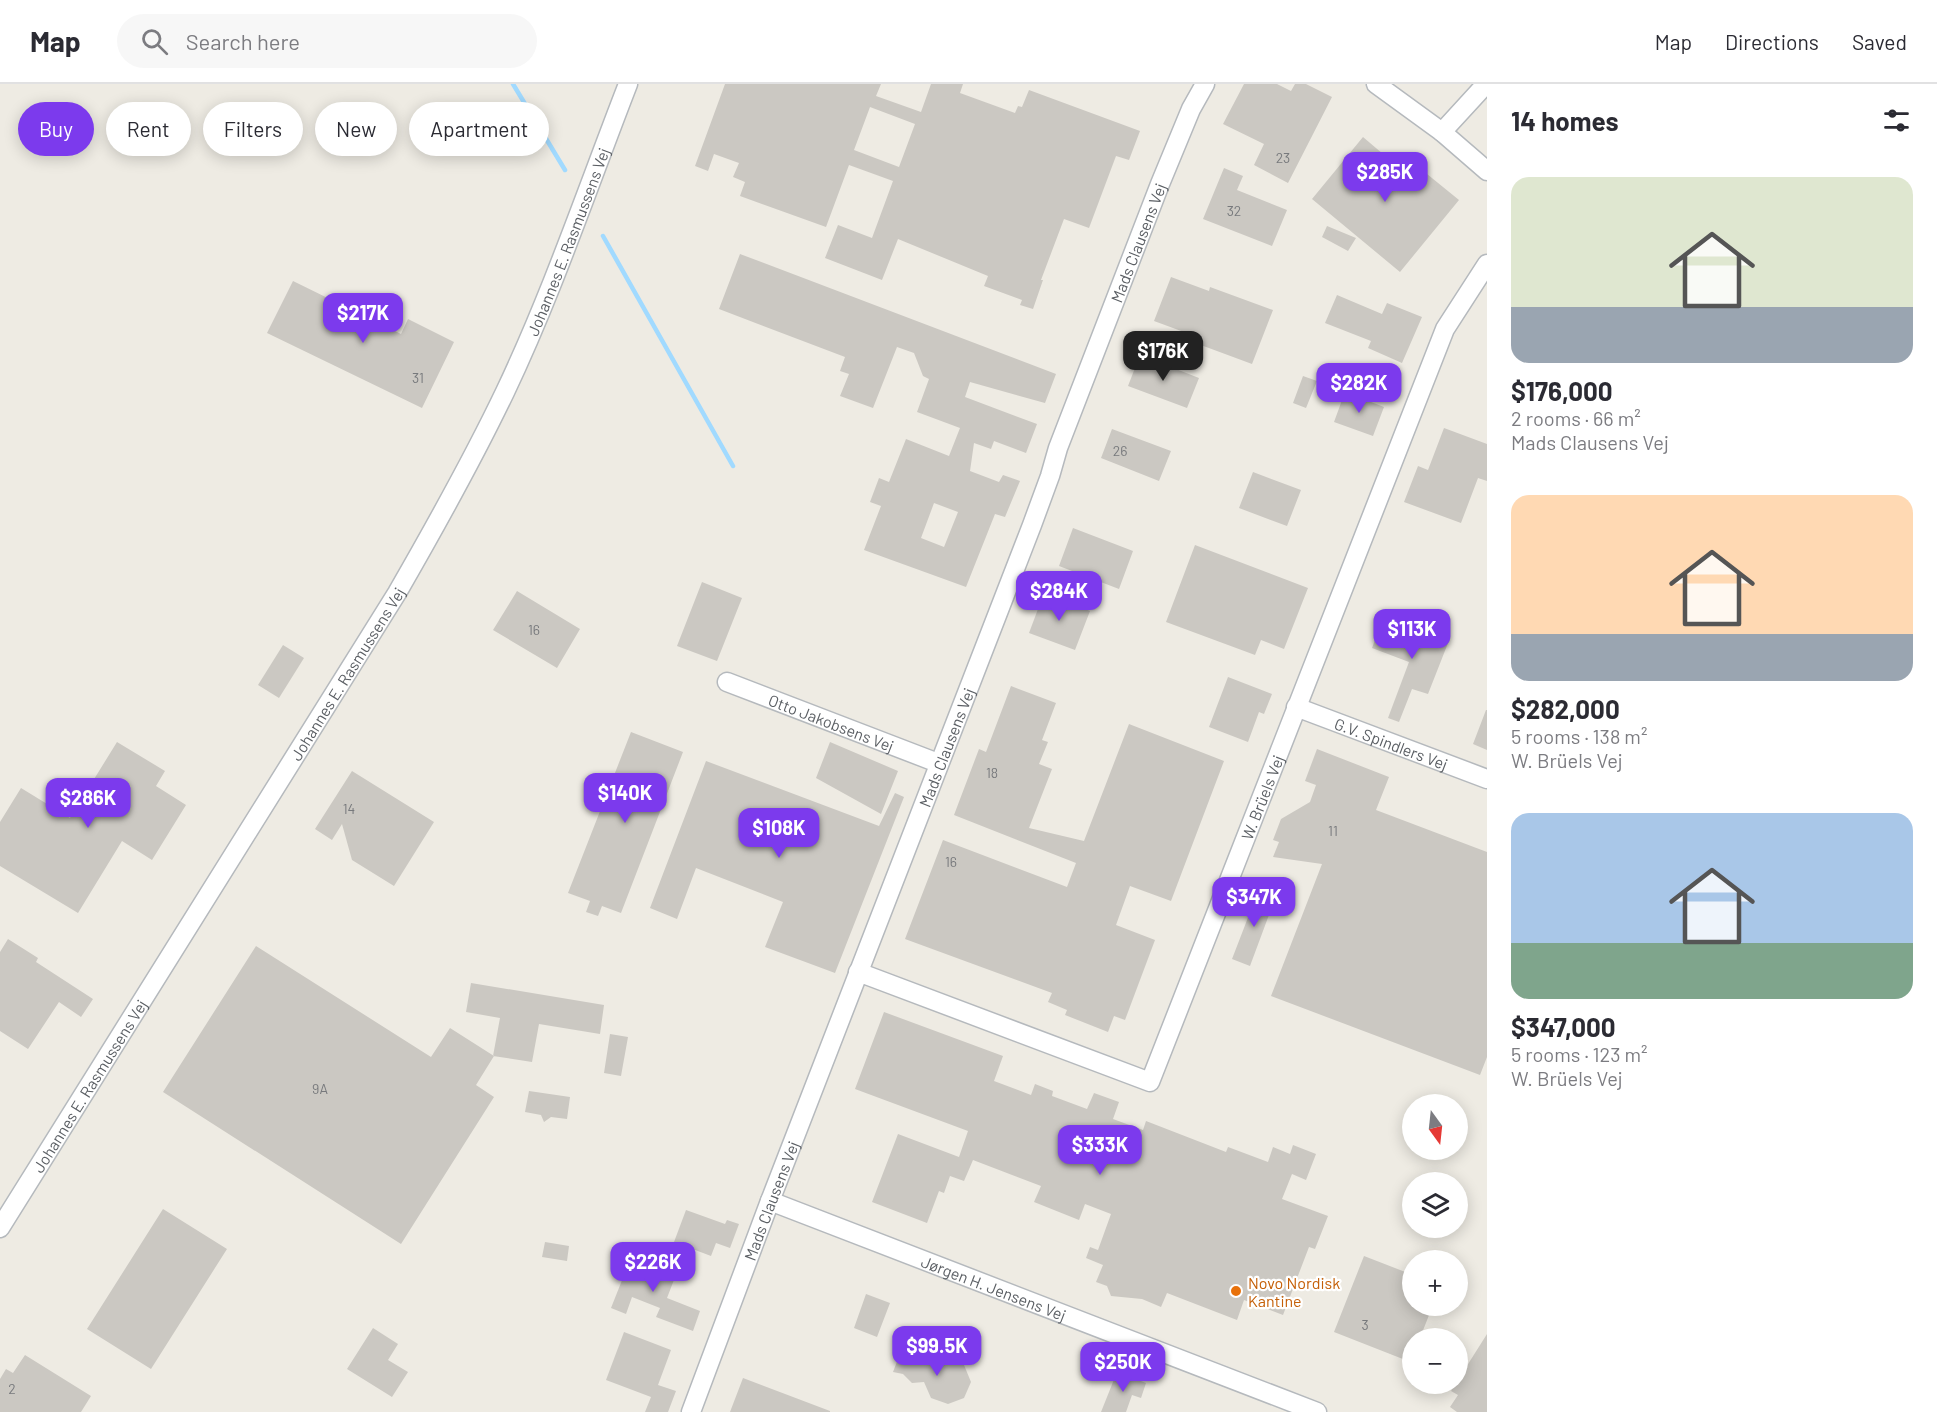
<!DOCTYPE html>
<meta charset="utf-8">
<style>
body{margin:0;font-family:Barlow,sans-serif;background:#f7f7f7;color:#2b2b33;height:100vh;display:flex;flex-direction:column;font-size:22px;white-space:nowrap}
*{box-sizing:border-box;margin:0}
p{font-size:20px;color:#7c7c81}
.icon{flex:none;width:33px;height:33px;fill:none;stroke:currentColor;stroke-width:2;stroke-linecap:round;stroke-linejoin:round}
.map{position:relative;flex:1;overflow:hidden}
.details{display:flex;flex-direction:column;background:#fff;width:450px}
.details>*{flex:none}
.guide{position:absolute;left:18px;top:18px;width:570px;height:54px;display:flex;gap:12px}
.needle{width:39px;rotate:165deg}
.buttons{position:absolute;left:1402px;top:1010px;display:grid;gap:12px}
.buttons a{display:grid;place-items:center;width:66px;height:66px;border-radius:50%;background:#fff;box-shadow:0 3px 15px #0003;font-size:30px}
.price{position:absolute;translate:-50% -51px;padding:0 14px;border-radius:12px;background:#7c3aed;color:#fff;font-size:20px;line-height:39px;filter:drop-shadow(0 2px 3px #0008)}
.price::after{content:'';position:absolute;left:50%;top:36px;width:18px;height:14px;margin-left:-9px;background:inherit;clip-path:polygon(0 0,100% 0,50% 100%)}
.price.active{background:#222;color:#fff}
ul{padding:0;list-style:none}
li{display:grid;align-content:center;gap:12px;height:318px;padding:0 24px}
li span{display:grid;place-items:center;height:186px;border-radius:18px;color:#555}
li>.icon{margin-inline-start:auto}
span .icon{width:108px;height:108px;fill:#fffc;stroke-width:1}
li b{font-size:26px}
h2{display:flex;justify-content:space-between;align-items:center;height:72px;padding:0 24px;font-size:26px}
.pill{padding:0 21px;border-radius:27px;background:#fff;box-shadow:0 3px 15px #0003;font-size:21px;line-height:54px}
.pill.active{background:#7c3aed;color:#fff}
header{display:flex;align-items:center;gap:36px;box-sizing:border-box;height:84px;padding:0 30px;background:#fff;border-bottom:2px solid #e1e1e2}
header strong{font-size:28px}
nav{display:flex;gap:33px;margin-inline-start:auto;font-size:21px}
.search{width:420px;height:54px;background:#f7f7f7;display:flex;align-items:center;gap:15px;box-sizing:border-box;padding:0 21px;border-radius:33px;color:#7c7c81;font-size:22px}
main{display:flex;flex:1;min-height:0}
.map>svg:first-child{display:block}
</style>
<header>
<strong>Map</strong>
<div class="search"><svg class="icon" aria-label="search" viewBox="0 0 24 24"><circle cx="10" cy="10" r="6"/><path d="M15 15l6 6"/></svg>Search here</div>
<nav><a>Map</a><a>Directions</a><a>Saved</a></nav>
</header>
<main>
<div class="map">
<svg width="1487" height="1328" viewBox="0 0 1487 1328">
<rect width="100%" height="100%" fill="#eeebe3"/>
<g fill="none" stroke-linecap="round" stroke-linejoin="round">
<path stroke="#a1daff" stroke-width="4.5" d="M513 0 565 86
M603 152 733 382"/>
</g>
<path fill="#cbc8c2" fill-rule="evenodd" d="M725 0H881L876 12 921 28 931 0H963L960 9 1015 29 1018 22 1022 23 1029 6 1140 47 1129 76 1116 72 1089 144 1064 135 1041 196H1043L1033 225 1020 221 1022 216 984 202 988 192 898 155 882 196 825 174 838 141 872 154 893 97 849 81 826 143 740 112 745 98 733 93 739 79 714 70 708 87 695 82ZM870 23 915 40 899 83 854 66Z
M1244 0H1277L1291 7 1295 0H1306L1332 13 1288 99 1254 81 1264 60 1223 40Z
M1363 53 1403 87 1411 77 1459 116 1400 188 1312 115Z
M1224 84 1243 92 1237 106 1287 126 1272 162 1203 135Z
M1327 142 1356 154 1348 167 1322 153Z
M740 170 1056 290 1045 319 970 298 965 313 1037 340 1026 369 994 357 991 365 974 359 970 387 999 398 1003 391 1020 397 1005 433 995 430 966 503 864 466 881 422 870 418 879 394 889 398 906 355 949 372 960 344 917 328 929 295 923 292 914 269 897 263 873 324 840 312 849 290 840 287 845 273 719 225ZM934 419 958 428 944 463 921 454Z
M1171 193 1209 207 1210 203 1273 226 1252 280 1190 257 1192 251 1154 237Z
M293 197 401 250 408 235 454 258 422 324 267 249Z
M1337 211 1382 230 1387 219 1422 233 1402 279 1368 264 1371 257 1325 239Z
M1140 271 1199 294 1187 324 1128 302Z
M1303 292 1317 297 1306 324 1293 319Z
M1345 308 1384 323 1373 352 1334 338Z
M1444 344 1487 360V397L1478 394 1461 439 1404 418 1418 382 1428 386Z
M1112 345 1171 367 1159 397 1101 374Z
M1253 388 1301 406 1287 442 1239 424Z
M1073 444 1133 467 1119 505 1059 482Z
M1195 461 1308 504 1284 565 1261 556 1255 571 1166 538Z
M702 498 742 514 717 577 677 562Z
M517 507 580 545 557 584 493 546Z
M1044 509 1090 527 1075 566 1029 549Z
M1382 537 1419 551 1422 543 1450 554 1428 610 1412 605 1399 638 1388 634 1409 578 1372 564Z
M283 561 304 574 279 614 258 601Z
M1228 593 1272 610 1264 630 1259 628 1248 658 1209 643Z
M1011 602 1056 619 1042 656 1048 658 1039 680 1052 685 1029 744 1084 757 1129 640 1224 677 1171 817 1130 802 1116 841 1155 856 1125 936 1114 932 1108 948 1065 931 1067 926 1048 918 1052 909 905 855 943 756 1067 803 1076 779 954 731 979 665 986 668Z
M1486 626H1487V666L1473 660Z
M631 648 683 668 621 829 602 822 598 832 586 828 590 817 568 809Z
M117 658 165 687 156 702 186 721 152 776 122 757 78 829 0 782V738L21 704 70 734Z
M830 658 898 687 881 730 816 694Z
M1317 665 1389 693 1376 726 1487 768V973L1480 991 1271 912 1322 780 1273 773 1279 758 1273 756 1281 735 1310 718 1316 701 1305 697Z
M706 677 879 742 895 709 904 713 835 889 765 863 783 818 696 784 677 835 650 824Z
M352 687 434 738 394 802 352 776 342 740 332 756 315 745Z
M1259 805 1276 812 1250 882 1232 875Z
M8 855 38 874 36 878 93 915 81 933 59 918 28 965 0 947V868Z
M256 862 431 973 450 944 494 972 476 1001 494 1013 401 1160 163 1008Z
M471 899 604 921 600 950 539 940 532 978 493 972 500 934 466 928Z
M884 928 1003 972 994 997 1031 1011 1035 1000 1053 1007 1052 1012 1087 1025 1094 1009 1119 1018 1113 1035 1143 1046 1146 1037 1226 1068 1228 1063 1268 1078 1273 1063 1290 1070 1293 1061 1316 1070 1306 1096 1292 1090 1282 1115 1328 1132 1315 1165 1309 1163 1283 1231 1244 1216 1237 1236 1167 1209 1161 1223 1142 1215 1111 1212 1107 1202 1096 1198 1103 1181 1086 1174 1090 1163 1098 1166 1111 1130 1085 1120 1079 1136 1034 1118 1041 1102 973 1076 964 1097 950 1092 944 1109 939 1107 927 1139 872 1118 898 1050 959 1073 968 1047 855 1005Z
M610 950 628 953 621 992 604 989Z
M529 1007 570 1013 567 1035 551 1033 544 1038 541 1031 525 1028Z
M163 1125 227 1165 151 1285 87 1245Z
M686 1126 725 1140 727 1136 739 1140 730 1164 716 1159 711 1172 674 1158Z
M545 1158 569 1162 567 1177 542 1173Z
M632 1171 677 1188 667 1214 700 1227 693 1247 656 1233 660 1224 632 1213 626 1230 611 1224Z
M1364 1172 1413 1191V1221H1433L1420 1254H1413V1279L1334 1248Z
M866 1210 890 1219 877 1253 854 1244Z
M373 1244 398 1260 388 1276 408 1288 392 1313 347 1285Z
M624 1248 671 1266 658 1301 676 1307 668 1328H645L651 1313 606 1296Z
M1487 1250V1328H1457L1450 1323 1458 1311 1451 1307 1456 1299H1458V1296Z
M901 1267 917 1281 922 1271 931 1281 947 1274 964 1281 971 1298 964 1314 948 1320 931 1314 924 1298 912 1299 903 1290 893 1288Z
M25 1271 91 1312 81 1328H0V1295L6 1285 13 1289Z
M1117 1288 1146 1299 1141 1314 1132 1311 1126 1328H1101Z
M743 1294 830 1327V1328H730Z"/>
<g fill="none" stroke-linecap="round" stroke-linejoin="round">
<g stroke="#b5b9bd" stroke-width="21">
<g id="street">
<path d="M1376 0 1442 48 1487 87"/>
<path d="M1442 48 1486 0"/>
<path id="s1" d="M727 598 938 679"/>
<path id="s2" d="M1296 623 1487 695"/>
<path id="s3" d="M858 888 1150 998 1445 245 1487 180"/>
<path id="s4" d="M770 1117 1317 1328"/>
<path id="s5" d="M0 1144 397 509C435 443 472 377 505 308 552 209 588 103 628 0"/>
<path id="s6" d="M691 1328 770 1117 1032 441 1050 392 1058 364 1160 100 1191 25 1205 0"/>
</g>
</g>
<use href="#street" stroke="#fff" stroke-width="18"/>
</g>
<circle fill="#e8710a" stroke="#fff" stroke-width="2" cx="1236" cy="1207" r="6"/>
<g text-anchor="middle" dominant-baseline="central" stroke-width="4.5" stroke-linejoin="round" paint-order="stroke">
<g font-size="14" fill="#77797c">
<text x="1283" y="73">23</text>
<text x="1234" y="126">32</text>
<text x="418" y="293">31</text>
<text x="1120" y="366">26</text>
<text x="534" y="545">16</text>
<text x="992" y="688">18</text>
<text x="349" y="724">14</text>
<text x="1333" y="746">11</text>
<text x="951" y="777">16</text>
<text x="320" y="1004">9A</text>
<text x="1365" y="1240">3</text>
<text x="12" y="1304">2</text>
</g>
<g font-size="16" fill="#5b5f64" stroke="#fff">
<text stroke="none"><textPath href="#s5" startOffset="1140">Johannes E. Rasmussens Vej</textPath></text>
<text stroke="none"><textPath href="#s6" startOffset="1252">Mads Clausens Vej</textPath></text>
<text stroke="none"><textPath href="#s5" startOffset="654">Johannes E. Rasmussens Vej</textPath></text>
<text stroke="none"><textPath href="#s1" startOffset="112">Otto Jakobsens Vej</textPath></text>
<text stroke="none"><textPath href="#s2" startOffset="102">G.V. Spindlers Vej</textPath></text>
<text stroke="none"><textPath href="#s6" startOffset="712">Mads Clausens Vej</textPath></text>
<text stroke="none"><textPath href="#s3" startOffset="618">W. Brüels Vej</textPath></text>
<text stroke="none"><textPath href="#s5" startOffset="168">Johannes E. Rasmussens Vej</textPath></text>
<text stroke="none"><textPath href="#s6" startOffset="226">Mads Clausens Vej</textPath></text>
<text stroke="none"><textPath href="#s4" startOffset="240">Jørgen H. Jensens Vej</textPath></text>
</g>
<g font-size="16" fill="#c56008" stroke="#fff" text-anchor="start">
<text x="1248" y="1198">Novo Nordisk<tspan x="1248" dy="18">Kantine</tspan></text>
</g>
</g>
</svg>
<div class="buttons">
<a><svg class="needle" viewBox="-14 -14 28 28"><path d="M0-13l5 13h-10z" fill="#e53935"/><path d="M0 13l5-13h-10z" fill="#7c7c81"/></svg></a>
<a><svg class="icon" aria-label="layers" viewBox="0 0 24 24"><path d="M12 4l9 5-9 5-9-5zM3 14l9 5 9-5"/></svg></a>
<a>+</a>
<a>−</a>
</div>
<b class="price" style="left:1385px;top:119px">$285K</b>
<b class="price" style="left:363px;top:260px">$217K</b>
<b class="price active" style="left:1163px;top:298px">$176K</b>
<b class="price" style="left:1359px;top:330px">$282K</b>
<b class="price" style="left:1059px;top:538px">$284K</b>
<b class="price" style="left:1412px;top:576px">$113K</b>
<b class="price" style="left:625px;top:740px">$140K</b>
<b class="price" style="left:88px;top:745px">$286K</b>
<b class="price" style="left:779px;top:775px">$108K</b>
<b class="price" style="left:1254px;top:844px">$347K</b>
<b class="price" style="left:1100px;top:1092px">$333K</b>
<b class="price" style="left:653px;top:1209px">$226K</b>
<b class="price" style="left:937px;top:1293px">$99.5K</b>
<b class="price" style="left:1123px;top:1309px">$250K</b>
<div class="guide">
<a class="pill active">Buy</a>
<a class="pill">Rent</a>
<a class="pill">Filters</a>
<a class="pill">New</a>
<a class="pill">Apartment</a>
</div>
</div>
<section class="details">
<h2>14 homes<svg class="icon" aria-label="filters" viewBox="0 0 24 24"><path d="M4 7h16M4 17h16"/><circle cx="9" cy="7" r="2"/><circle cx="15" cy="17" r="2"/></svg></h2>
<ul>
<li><span style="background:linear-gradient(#dfe7d0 70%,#9aa5b1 0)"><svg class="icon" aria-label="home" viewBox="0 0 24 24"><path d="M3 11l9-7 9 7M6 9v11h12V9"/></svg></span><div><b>$176,000</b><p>2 rooms · 66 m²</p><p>Mads Clausens Vej</p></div></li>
<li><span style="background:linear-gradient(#ffd9b3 75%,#9aa5b1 0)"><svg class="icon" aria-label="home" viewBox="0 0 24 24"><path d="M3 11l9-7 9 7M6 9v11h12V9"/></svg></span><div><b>$282,000</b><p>5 rooms · 138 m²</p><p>W. Brüels Vej</p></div></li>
<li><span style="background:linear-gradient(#a9c7e8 70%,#7fa58c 0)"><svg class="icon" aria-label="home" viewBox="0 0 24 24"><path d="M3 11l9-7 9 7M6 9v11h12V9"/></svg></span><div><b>$347,000</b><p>5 rooms · 123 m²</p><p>W. Brüels Vej</p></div></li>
</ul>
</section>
</main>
